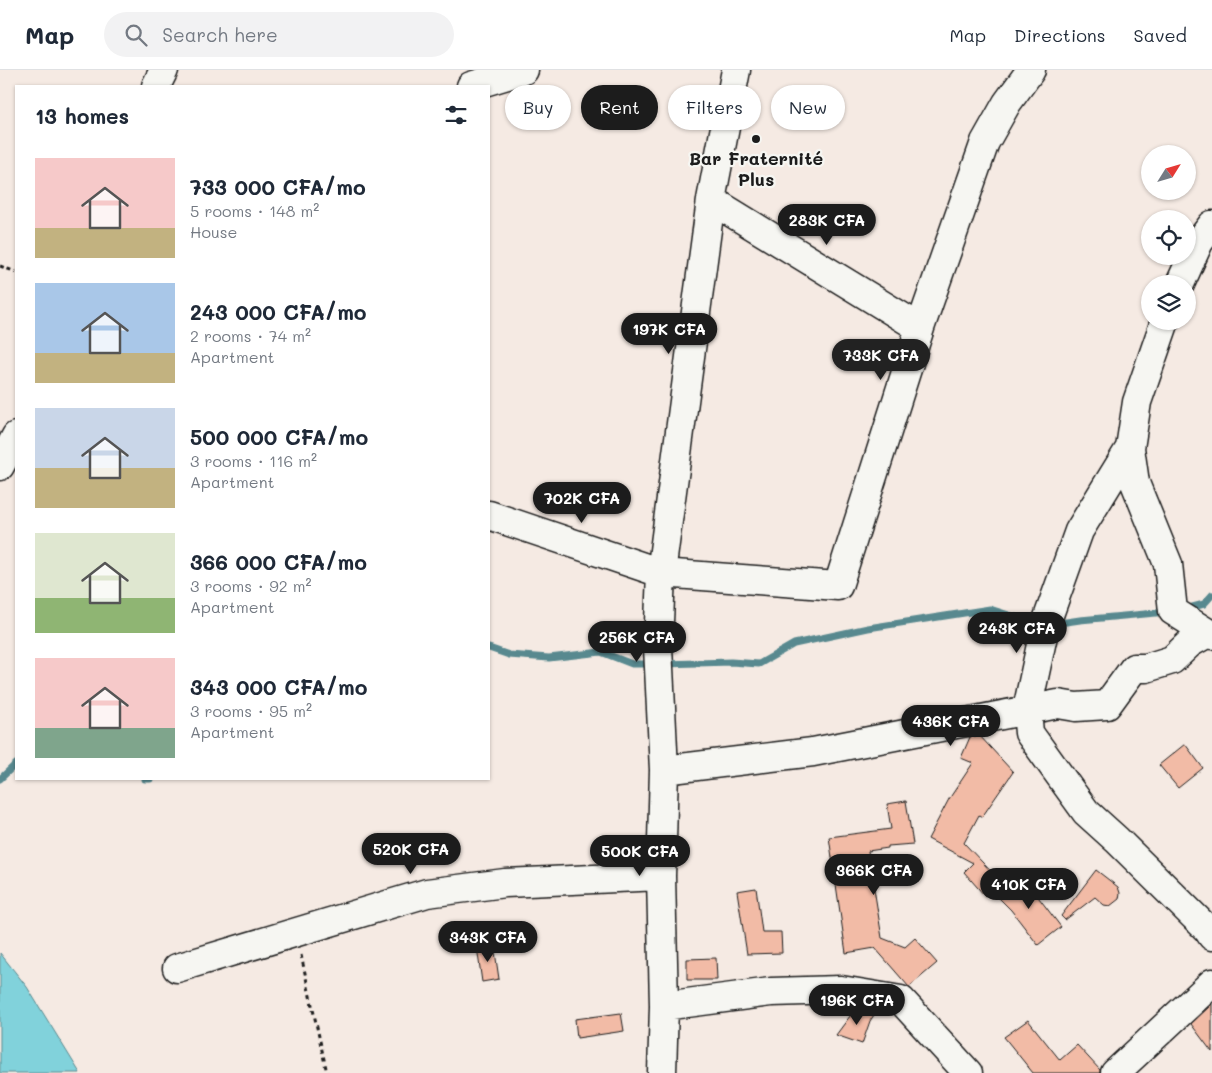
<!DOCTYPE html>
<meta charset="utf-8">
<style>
body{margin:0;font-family:Mali,sans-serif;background:#f2f2f3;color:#1f2937;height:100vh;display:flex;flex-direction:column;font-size:19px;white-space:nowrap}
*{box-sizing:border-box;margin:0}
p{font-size:16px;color:#747a83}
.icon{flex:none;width:28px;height:28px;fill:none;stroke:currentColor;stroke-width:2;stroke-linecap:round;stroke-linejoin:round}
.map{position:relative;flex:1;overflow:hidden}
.panel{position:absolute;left:15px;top:15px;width:475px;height:695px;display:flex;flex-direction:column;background:#fff;border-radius:0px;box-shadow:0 1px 4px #0004}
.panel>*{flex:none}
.banner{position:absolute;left:505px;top:15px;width:475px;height:45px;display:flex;gap:10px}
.needle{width:32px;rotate:53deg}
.controls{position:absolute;left:1141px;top:75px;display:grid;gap:10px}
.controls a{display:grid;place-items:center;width:55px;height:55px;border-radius:50%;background:#fff;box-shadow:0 1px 4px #0004;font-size:25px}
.price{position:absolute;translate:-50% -42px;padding:0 11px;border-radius:18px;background:#1c1c1c;color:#fff;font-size:16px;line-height:32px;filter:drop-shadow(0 1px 2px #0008)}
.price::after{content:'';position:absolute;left:50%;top:30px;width:15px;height:11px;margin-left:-8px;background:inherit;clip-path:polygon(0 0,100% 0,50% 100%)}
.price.active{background:#222;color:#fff}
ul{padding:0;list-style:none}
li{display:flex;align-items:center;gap:15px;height:125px;padding:0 20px}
li span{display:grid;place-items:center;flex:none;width:140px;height:100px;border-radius:0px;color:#555}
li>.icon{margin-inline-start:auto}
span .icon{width:60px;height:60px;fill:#fffc;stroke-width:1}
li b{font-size:21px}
h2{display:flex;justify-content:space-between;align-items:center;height:60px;padding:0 20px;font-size:21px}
.tag{padding:0 18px;border-radius:22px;background:#fff;box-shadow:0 1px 4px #0004;font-size:18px;line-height:45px}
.tag.active{background:#1c1c1c;color:#fff}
header{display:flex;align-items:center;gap:30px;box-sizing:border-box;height:70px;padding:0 25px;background:#fff;border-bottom:1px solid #e0e1e3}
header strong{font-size:24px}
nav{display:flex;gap:28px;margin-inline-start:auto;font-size:18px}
.search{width:350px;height:45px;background:#f2f2f3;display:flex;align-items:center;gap:12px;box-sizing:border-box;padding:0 18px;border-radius:28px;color:#747a83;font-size:19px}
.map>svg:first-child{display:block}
</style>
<header>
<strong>Map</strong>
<div class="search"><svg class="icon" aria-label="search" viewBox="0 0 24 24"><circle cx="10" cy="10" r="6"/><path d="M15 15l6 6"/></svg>Search here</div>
<nav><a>Map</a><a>Directions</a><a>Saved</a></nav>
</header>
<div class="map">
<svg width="1212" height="1003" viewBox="0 0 1212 1003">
<rect width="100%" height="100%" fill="#f5eae3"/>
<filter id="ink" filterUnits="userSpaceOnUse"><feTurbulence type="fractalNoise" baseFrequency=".02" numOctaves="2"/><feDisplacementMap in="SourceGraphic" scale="10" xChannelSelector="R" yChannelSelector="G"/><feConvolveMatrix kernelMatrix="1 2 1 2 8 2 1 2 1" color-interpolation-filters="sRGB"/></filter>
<g filter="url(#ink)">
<path fill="#81d2db" stroke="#59898f" d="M0 883 27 917 80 1003H0Z"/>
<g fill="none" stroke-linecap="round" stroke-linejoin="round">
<path stroke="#59898f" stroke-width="7" d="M1185 539 1204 534 1212 525
M1053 554 1080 550 1167 542
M489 578 509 585 549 588 601 582 632 594H653
M664 594 731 592 759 594 794 574 868 558 990 539 1040 555
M0 709 16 694
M145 709H150"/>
</g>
<path fill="#f2bba6" stroke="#1c1c1c" d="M979 665 1013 702 982 747 979 745 964 773 1001 812 985 826 964 802 973 793 928 769 949 729 973 693 961 688 970 667Z
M1185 674 1203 698 1178 718 1159 695Z
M906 731 913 774 888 776V778L868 781 882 868 905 877 915 868 937 893 909 917 875 878 846 883 829 767 891 759 887 734Z
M1096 800 1118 817 1120 823 1119 829 1110 836 1104 835 1095 827 1065 850 1061 846Z
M1020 803 1061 857 1038 875 1011 840 997 826Z
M756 818 762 862H781L782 883 747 884 737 821Z
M494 875 499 909 482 912 477 877Z
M716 888 717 910H687V889Z
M1212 934V982L1191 954Z
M856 938 876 942 870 951 862 974 836 965Z
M621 943 624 961 577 968 575 949Z
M1028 950 1060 990 1077 975 1100 1000V1003H1033L1004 967Z"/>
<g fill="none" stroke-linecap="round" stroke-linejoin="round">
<g stroke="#1c1c1c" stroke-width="31">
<path id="minor" d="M156 16 164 0
M471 16 524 0
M711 130 920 258
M1180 214 1199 172 1212 155
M1165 251 1137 332 1130 378 1079 461 1045 556 1027 640 1029 663 1086 742 1117 770 1208 860 1212 866
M1130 378 1135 413 1168 494 1173 541 1208 563
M0 396 16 366
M489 445 661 503 838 516 920 258 985 72 1007 33 1031 0
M664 700 813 682 1058 634 1076 637 1107 635 1134 598H1146L1172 590 1190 573 1208 563 1212 565
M177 898 427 823 505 813 661 806
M664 936 771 922 841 920 901 930 968 1003
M662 1003 664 936 661 806 664 700 658 577 661 503 711 130 736 0
M1115 1003 1212 913"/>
</g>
<path stroke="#1c1c1c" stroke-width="3" stroke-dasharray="4 4" stroke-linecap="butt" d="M0 196 16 202
M301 885 327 1003"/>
<use href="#minor" stroke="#f6f6f2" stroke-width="28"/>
</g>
</g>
<circle fill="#1c1c1c" stroke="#f6f6f2" stroke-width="2" cx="756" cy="69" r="5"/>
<g text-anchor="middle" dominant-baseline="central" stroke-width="4.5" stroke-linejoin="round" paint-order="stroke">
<g font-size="18" font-weight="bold" fill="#1c1c1c" stroke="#f6f6f2">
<text x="756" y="88">Bar Fraternité<tspan x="756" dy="21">Plus</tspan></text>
</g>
</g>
</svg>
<div class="controls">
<a><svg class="needle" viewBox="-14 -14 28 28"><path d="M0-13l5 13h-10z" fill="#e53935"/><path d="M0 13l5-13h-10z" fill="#747a83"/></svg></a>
<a><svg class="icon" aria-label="locate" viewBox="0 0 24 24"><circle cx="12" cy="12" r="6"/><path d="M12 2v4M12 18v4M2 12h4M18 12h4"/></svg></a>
<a><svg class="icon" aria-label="layers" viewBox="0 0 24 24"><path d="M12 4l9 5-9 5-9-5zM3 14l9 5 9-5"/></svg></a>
</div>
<b class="price" style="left:827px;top:176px">283K CFA</b>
<b class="price" style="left:669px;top:285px">197K CFA</b>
<b class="price active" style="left:881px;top:311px">733K CFA</b>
<b class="price" style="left:582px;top:454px">702K CFA</b>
<b class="price" style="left:1017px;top:584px">243K CFA</b>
<b class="price" style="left:637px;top:593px">256K CFA</b>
<b class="price" style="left:951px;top:677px">436K CFA</b>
<b class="price" style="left:411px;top:805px">520K CFA</b>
<b class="price" style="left:640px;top:807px">500K CFA</b>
<b class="price" style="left:874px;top:826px">366K CFA</b>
<b class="price" style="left:1029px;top:840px">410K CFA</b>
<b class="price" style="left:488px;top:893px">343K CFA</b>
<b class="price" style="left:857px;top:956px">196K CFA</b>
<div class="banner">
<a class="tag">Buy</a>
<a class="tag active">Rent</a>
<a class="tag">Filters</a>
<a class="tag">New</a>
</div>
<section class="panel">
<h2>13 homes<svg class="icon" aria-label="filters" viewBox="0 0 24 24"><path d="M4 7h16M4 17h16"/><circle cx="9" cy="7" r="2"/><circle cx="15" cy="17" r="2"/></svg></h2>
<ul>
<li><span style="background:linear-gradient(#f6c9c9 70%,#c2b280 0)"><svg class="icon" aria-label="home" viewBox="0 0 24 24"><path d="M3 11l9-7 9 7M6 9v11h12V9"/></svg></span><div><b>733 000 CFA/mo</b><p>5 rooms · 148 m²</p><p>House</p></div></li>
<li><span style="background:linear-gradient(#a9c7e8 70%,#c2b280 0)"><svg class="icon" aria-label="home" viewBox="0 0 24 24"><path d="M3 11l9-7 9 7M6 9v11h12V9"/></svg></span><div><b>243 000 CFA/mo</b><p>2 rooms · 74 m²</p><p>Apartment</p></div></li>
<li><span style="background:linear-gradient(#c9d6e8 60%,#c2b280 0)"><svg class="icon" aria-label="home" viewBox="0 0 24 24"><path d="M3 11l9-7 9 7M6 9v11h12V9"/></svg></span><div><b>500 000 CFA/mo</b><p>3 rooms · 116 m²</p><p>Apartment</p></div></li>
<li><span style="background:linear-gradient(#dfe7d0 65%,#8fb573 0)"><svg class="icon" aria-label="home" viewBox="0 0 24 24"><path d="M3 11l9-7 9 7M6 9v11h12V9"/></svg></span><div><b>366 000 CFA/mo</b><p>3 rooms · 92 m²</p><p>Apartment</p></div></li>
<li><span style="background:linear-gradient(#f6c9c9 70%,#7fa58c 0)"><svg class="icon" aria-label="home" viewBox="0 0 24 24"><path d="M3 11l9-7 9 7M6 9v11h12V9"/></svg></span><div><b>343 000 CFA/mo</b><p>3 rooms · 95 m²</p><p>Apartment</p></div></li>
</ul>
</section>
</div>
